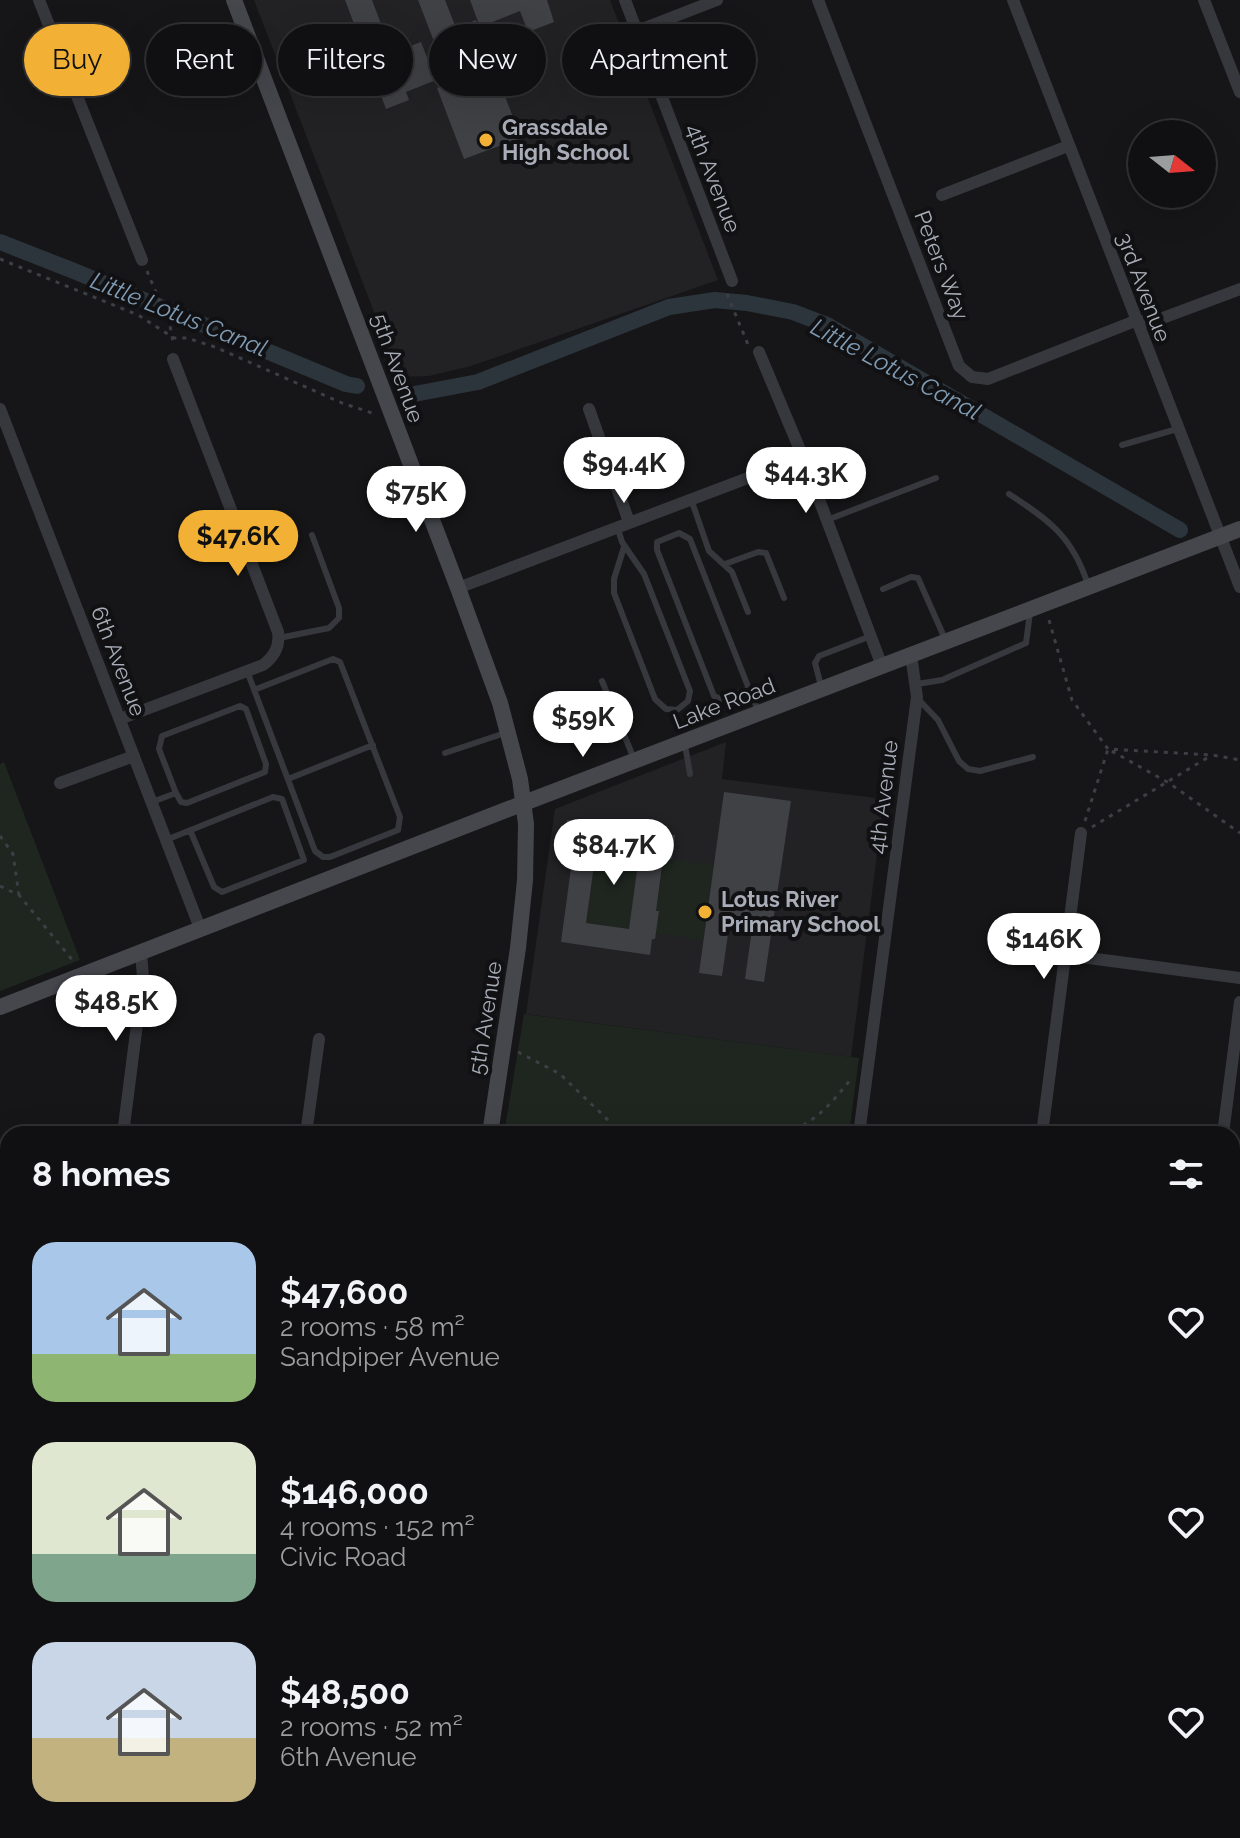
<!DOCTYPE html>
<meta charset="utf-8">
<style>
body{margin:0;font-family:Raleway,sans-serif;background:#19191b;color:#f1f3f6;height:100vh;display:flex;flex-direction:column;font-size:30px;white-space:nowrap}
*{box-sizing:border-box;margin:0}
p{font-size:26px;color:#9c9d9f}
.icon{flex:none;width:44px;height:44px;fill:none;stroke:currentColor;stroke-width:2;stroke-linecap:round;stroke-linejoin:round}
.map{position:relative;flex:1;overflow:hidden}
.details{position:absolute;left:0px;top:1126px;width:1240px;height:712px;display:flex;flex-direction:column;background:#101012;border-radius:24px 24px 0 0;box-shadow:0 8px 32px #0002,0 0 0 2px #303032}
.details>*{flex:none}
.hud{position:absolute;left:24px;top:24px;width:800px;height:72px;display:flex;gap:16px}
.needle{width:52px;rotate:107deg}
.fabs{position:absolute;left:1128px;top:120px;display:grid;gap:16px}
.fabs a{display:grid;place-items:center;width:88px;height:88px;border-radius:50%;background:#101012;box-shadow:0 8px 32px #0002,0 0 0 2px #303032;font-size:40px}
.price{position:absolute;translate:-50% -68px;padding:0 18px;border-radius:28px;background:#fff;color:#222;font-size:26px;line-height:52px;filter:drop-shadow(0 2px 4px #0008)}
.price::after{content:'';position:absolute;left:50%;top:48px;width:24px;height:18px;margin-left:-12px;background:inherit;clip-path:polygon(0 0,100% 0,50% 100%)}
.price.on{background:#f2b134;color:#111}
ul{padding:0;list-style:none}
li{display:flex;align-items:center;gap:24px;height:200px;padding:0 32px}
li span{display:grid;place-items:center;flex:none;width:224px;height:160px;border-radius:24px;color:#555}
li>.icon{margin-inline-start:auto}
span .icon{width:96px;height:96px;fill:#fffc;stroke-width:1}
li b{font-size:34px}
h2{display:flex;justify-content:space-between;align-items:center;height:96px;padding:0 32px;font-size:34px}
.tag{padding:0 28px;border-radius:36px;background:#101012;box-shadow:0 8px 32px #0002,0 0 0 2px #303032;font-size:28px;line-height:72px}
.tag.on{background:#f2b134;color:#111}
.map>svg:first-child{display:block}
</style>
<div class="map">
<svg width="1240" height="1838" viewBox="0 0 1240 1838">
<rect width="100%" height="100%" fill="#161618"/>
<path fill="#222225" d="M254 0H610L718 280 471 366 429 376 399 377Z
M726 742 722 779 884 799 851 1057 526 1014 555 809Z"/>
<path fill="#1e261f" d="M4 762 80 960 0 991V764Z
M596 851 639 856 629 929 587 923Z
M663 858 714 865 703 940 653 933 657 927 659 912 656 911Z
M524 1014 859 1058 849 1134H504Z"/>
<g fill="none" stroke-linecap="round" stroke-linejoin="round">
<path stroke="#2c353c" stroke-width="16" d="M0 242 74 271 346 384 357 386
M409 395 478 382 669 307 715 300 747 303 793 312 827 325 1180 530"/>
</g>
<path fill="#404145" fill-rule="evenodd" d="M345 0H372L392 53 421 42 436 80 406 92 409 100 386 109Z
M418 0H445L456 28 476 20 521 138 464 159 437 88 466 76 451 38 435 44Z
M470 0H547L554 22 528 32 520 11 480 27Z
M724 792 791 801 764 982 745 979 752 929 729 927 722 976 699 973Z
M567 820 607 826 606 828 675 835 672 859 663 858 656 911H659L655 939H652L650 955 561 942 574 846H571L573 832 565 831ZM596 851 639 856 629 929 586 923Z"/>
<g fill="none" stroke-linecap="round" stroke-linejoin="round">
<path stroke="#3d3f44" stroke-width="3" stroke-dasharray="4 6" stroke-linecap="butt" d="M0 259 138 315 174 338H187L215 347 342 403 375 414
M147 271 170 326 174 346
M727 294 749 347
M1049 620 1072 700 1108 749 1212 755 1240 760
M1085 821 1108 749 1169 783 1240 833
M1092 827 1212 755
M0 836 13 854 19 895
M0 886 19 895 74 962
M518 1052 560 1074 609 1121 618 1134
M785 1134C817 1121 830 1105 851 1079
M635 1830 650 1838"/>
<path stroke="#37383d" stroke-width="6" d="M1122 445 1177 429
M1009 494C1049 520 1073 537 1088 585
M691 499 709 551 732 572 748 612
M827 520 936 478
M617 526 622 542 644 574 690 691 688 701 677 710 666 709 655 699 614 593V579L624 547
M725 564 758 552 766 553 784 598
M883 589 911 577 918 578 945 639
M279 638 329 628 339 618V608L312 535
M247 671 315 851 323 857H330L398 830 400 817 340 662 333 659 254 690
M602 681 634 759
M917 684 942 680 1026 643 1030 613
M821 686 815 663 819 656 871 636
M749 689 720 699 714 696 657 550V542L679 533 690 539 749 689 758 710
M919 700 938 720 959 761 968 769 980 771 1033 757
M685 745 690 774
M445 753 505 733
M288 779 373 745
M152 802 176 793 159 749 162 736 240 706 246 709 266 764 265 772 187 803 181 802 176 793
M166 840 273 797 282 799 304 860 222 892 214 887 190 830"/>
<path stroke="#37383d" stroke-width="12" d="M39 0 142 260
M625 0 732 281
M818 0 959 366 972 377 988 379 1135 321 1152 322 1240 289
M1013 0 1240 587
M1204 0 1240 92
M637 31 717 0
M942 195 1068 146
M759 352 803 457 882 666
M0 409 200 928
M589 409 629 522
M458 588 803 457
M120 719 263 665C275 656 280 646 278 632L173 359
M60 783 134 756
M1066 955 1240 978
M123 1134 143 977 141 953
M306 1134 319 1039
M859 1134 917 697 911 655
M1042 1134 1081 833
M1223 1134 1240 1002
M0 1209 8 1210
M1232 1369 1240 1370
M0 1602 8 1603
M32 1838 33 1830
M212 1838 213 1830
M584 1838 585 1830
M767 1838 768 1830
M950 1838 951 1830
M1130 1838 1131 1830"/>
<path stroke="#45474d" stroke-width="16" d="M234 0 458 588 500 703 520 779 526 824 525 880 518 948 490 1134
M0 1007 524 803 1240 529
M398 1838 399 1830"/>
</g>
<g fill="#f2b134" stroke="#111113" stroke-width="3">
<circle cx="486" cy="140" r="8"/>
<circle cx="705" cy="912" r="8"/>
</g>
<g text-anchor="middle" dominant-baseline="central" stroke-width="8" stroke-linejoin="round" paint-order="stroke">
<g font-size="22" font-weight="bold" fill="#a8adb8" stroke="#111113" text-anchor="start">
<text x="502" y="127">Grassdale<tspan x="502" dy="25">High School</tspan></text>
<text x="721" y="899">Lotus River<tspan x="721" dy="25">Primary School</tspan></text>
</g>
<g font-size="22" fill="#a8adb8" stroke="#111113">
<text transform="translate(714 178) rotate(69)">4th Avenue</text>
<text transform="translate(942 265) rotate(69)">Peters Way</text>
<text transform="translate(1144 287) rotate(69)">3rd Avenue</text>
<text transform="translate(398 368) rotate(70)">5th Avenue</text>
<text transform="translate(119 661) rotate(69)">6th Avenue</text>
<text transform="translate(724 703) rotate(-21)">Lake Road</text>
<text transform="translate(883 797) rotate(-83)">4th Avenue</text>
<text transform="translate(485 1018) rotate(-81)">5th Avenue</text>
</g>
<g font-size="24" font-style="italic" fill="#7f9bb3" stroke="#111113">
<text transform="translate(179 314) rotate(22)">Little Lotus Canal</text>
<text transform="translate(896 369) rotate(28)">Little Lotus Canal</text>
</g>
</g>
</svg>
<div class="fabs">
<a><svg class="needle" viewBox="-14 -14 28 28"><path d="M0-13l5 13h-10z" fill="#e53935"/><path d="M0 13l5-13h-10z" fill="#9c9d9f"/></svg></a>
</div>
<b class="price" style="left:624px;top:505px">$94.4K</b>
<b class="price" style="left:806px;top:515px">$44.3K</b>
<b class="price" style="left:416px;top:534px">$75K</b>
<b class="price on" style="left:238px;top:578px">$47.6K</b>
<b class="price" style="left:583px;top:759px">$59K</b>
<b class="price" style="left:614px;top:887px">$84.7K</b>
<b class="price" style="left:1044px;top:981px">$146K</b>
<b class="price" style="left:116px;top:1043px">$48.5K</b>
<div class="hud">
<a class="tag on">Buy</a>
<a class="tag">Rent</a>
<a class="tag">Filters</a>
<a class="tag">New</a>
<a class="tag">Apartment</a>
</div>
<section class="details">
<h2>8 homes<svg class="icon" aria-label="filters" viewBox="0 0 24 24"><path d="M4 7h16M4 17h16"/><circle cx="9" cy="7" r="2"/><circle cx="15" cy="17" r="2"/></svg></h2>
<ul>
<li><span style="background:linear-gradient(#a9c7e8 70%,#8fb573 0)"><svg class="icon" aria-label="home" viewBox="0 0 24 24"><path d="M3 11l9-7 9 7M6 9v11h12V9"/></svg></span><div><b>$47,600</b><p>2 rooms · 58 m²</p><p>Sandpiper Avenue</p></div><svg class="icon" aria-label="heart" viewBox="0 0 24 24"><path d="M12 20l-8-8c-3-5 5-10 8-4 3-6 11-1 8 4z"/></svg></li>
<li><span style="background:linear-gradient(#dfe7d0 70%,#7fa58c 0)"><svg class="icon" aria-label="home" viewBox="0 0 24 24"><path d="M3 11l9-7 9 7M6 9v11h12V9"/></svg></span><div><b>$146,000</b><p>4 rooms · 152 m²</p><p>Civic Road</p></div><svg class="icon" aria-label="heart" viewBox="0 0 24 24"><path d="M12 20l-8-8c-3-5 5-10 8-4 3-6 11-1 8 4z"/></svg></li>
<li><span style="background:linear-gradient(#c9d6e8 60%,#c2b280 0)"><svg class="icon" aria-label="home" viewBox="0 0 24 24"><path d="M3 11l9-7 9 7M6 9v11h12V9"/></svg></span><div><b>$48,500</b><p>2 rooms · 52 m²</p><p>6th Avenue</p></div><svg class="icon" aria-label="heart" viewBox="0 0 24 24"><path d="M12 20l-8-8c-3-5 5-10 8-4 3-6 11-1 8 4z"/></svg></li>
</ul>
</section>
</div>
